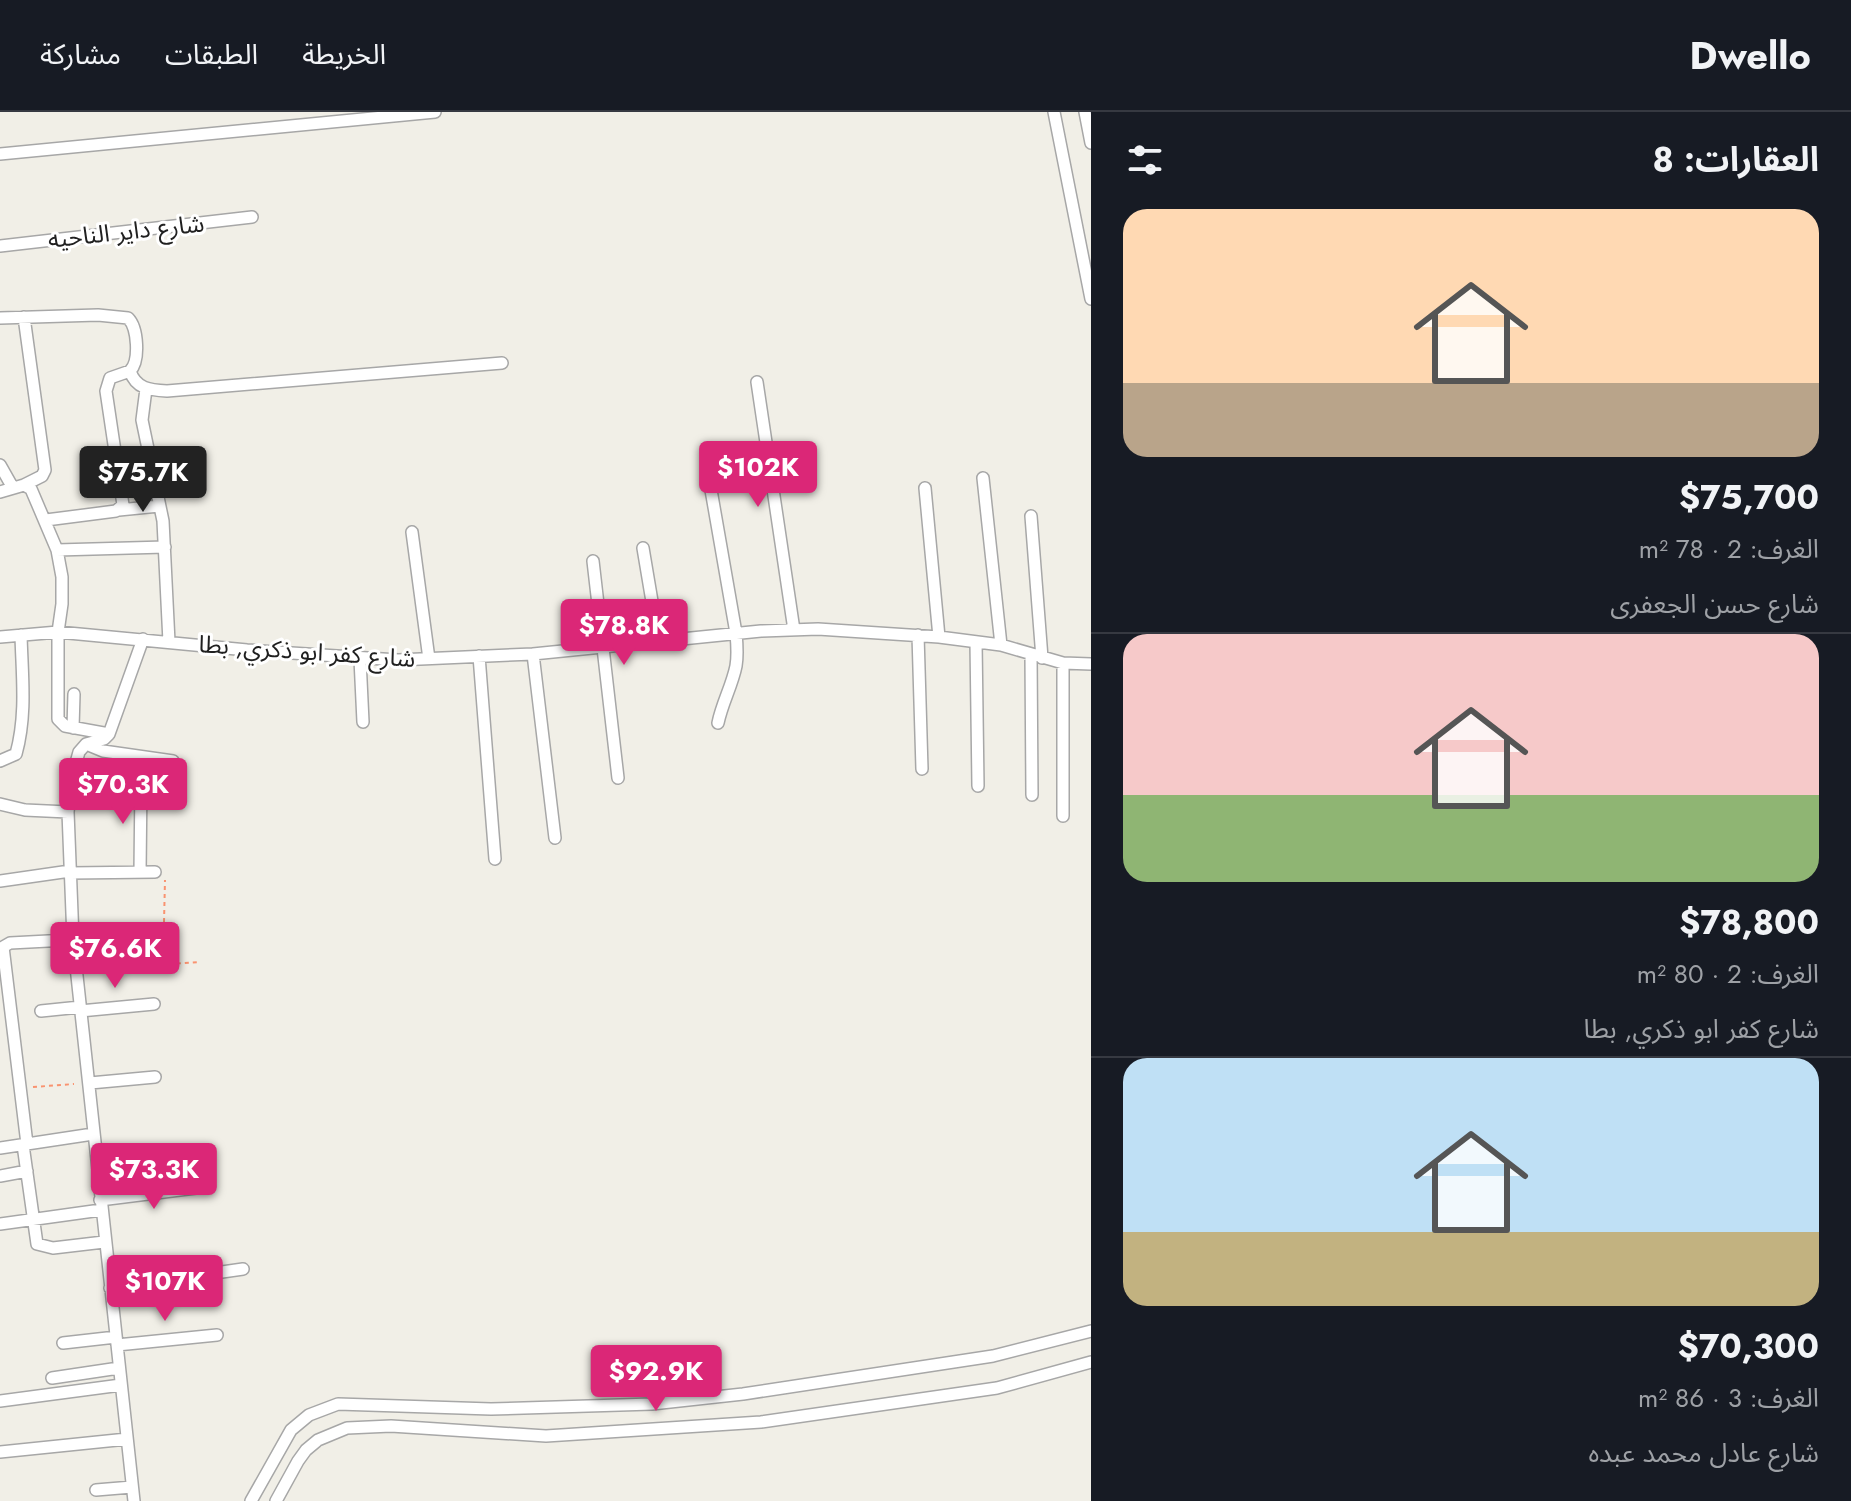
<!DOCTYPE html>
<html lang="ar">
<meta charset="utf-8">
<style>
body{margin:0;font-family:Jost,"Noto Sans Arabic",sans-serif;background:#242831;color:#f1f3f6;direction:rtl;height:100vh;display:flex;flex-direction:column;font-size:30px;white-space:nowrap}
*{box-sizing:border-box;margin:0}
p{font-size:26px;color:#9ea1a6}
.icon{flex:none;width:44px;height:44px;fill:none;stroke:currentColor;stroke-width:2;stroke-linecap:round;stroke-linejoin:round}
.map{position:relative;flex:1;overflow:hidden;direction:ltr}
.details{display:flex;flex-direction:column;background:#171b24;width:760px}
.details>*{flex:none}
.price{position:absolute;translate:-50% -68px;padding:0 18px;border-radius:8px;background:#db2777;color:#fff;font-size:26px;line-height:52px;filter:drop-shadow(0 2px 4px #0008)}
.price::after{content:'';position:absolute;left:50%;top:48px;width:24px;height:18px;margin-left:-12px;background:inherit;clip-path:polygon(0 0,100% 0,50% 100%)}
.price.current{background:#222;color:#fff}
ul{padding:0;list-style:none}
li{display:grid;align-content:center;gap:16px;height:424px;padding:0 32px}
li+li{border-top:2px solid #363941}
li span{display:grid;place-items:center;height:248px;border-radius:24px;color:#555}
li>.icon{margin-inline-start:auto}
span .icon{width:144px;height:144px;fill:#fffc;stroke-width:1}
li b{font-size:34px}
h2{display:flex;justify-content:space-between;align-items:center;height:96px;padding:0 32px;font-size:34px}
header{display:flex;align-items:center;gap:48px;box-sizing:border-box;height:112px;padding:0 40px;background:#171b24;border-bottom:2px solid #363941}
header strong{font-size:38px}
nav{display:flex;gap:44px;margin-inline-start:auto;font-size:28px}
main{display:flex;flex:1;min-height:0}
.map>svg:first-child{display:block}
</style>
<header>
<strong>Dwello</strong>
<nav><a>الخريطة</a><a>الطبقات</a><a>مشاركة</a></nav>
</header>
<main>
<section class="details">
<h2>العقارات: 8<svg class="icon" aria-label="filters" viewBox="0 0 24 24"><path d="M4 7h16M4 17h16"/><circle cx="9" cy="7" r="2"/><circle cx="15" cy="17" r="2"/></svg></h2>
<ul>
<li><span style="background:linear-gradient(#ffd9b3 70%,#b9a48a 0)"><svg class="icon" aria-label="home" viewBox="0 0 24 24"><path d="M3 11l9-7 9 7M6 9v11h12V9"/></svg></span><div><b>$75,700</b><p>الغرف: 2 · 78 m²</p><p>شارع حسن الجعفرى</p></div></li>
<li><span style="background:linear-gradient(#f6c9c9 65%,#8fb573 0)"><svg class="icon" aria-label="home" viewBox="0 0 24 24"><path d="M3 11l9-7 9 7M6 9v11h12V9"/></svg></span><div><b>$78,800</b><p>الغرف: 2 · 80 m²</p><p>شارع كفر ابو ذكري, بطا</p></div></li>
<li><span style="background:linear-gradient(#bfe0f5 70%,#c2b280 0)"><svg class="icon" aria-label="home" viewBox="0 0 24 24"><path d="M3 11l9-7 9 7M6 9v11h12V9"/></svg></span><div><b>$70,300</b><p>الغرف: 3 · 86 m²</p><p>شارع عادل محمد عبده</p></div></li>
</ul>
</section>
<div class="map">
<svg width="1091" height="1389" viewBox="0 0 1091 1389">
<rect width="100%" height="100%" fill="#f1efe7"/>
<g fill="none" stroke-linecap="round" stroke-linejoin="round">
<g stroke="#a7a7a7" stroke-width="14">
<path id="street" d="M1054 0 1091 187
M1085 0 1091 31
M0 42 435 0
M0 134 252 105
M0 206 98 203 128 206C138 216 140 249 130 259 136 277 150 278 167 279L502 251
M757 270 794 518
M146 277 142 308 163 409 169 530
M0 353 13 376
M707 355 736 521C737 532 738 543 736 554 732 574 722 591 718 611
M983 366 1001 533
M24 373 42 364 45 358 24 205
M925 376 939 525
M0 380 24 373 31 377 57 438 62 465V492L58 520V607L65 614 109 622
M119 398 159 394
M1031 404 1042 546
M46 408 116 399 123 393 106 279 110 266 130 259
M412 420 429 547
M643 436 659 531
M57 438 165 435
M593 449 618 666
M918 523 922 657
M0 525 58 520 247 538 398 548 533 542 761 519 818 517 939 525 1001 533 1063 551 1091 552
M976 530 978 674
M533 542 555 726
M1031 542 1032 683
M479 544 495 747
M360 547 363 610
M1063 551V704
M73 616 74 582
M86 632 103 639 173 649
M0 649 16 642C27 602 22 563 21 523
M0 692 25 698 68 700
M140 760 141 669
M70 761 155 760
M0 769 70 759
M41 899 80 895
M80 899 154 892
M90 971 155 965
M27 1032 3 835 10 831 163 823
M23 1033 37 1132 53 1136 104 1130
M0 1036 93 1022
M0 1064 27 1059
M100 1088 204 1075
M0 1112 101 1098
M110 1176 243 1157
M63 1231 116 1225
M117 1233 217 1223
M52 1266 119 1256
M0 1289 121 1273
M0 1340 127 1327
M96 1378 132 1375
M134 1389 73 827 68 700 71 669 79 640 86 632 104 627 109 622 143 527
M251 1389 291 1318 309 1303 338 1292 491 1297 652 1292 743 1282 993 1244 1091 1219
M276 1389 298 1349 306 1338 318 1328 347 1316 391 1314 546 1324 761 1310 997 1276 1091 1250"/>
</g>
<path stroke="#f99370" stroke-width="2" stroke-dasharray="4 4" stroke-linecap="butt" d="M164 810 165 768
M89 857 199 850
M33 975 74 972"/>
<use href="#street" stroke="#fff" stroke-width="11"/>
</g>
<g text-anchor="middle" dominant-baseline="central" stroke-width="6" stroke-linejoin="round" paint-order="stroke">
<g font-size="24" fill="#202020" stroke="#fff">
<text transform="translate(126 119) rotate(-6)">شارع داير الناحيه</text>
<text transform="translate(307 539) rotate(4)">شارع كفر ابو ذكري, بطا</text>
</g>
</g>
</svg>
<b class="price" style="left:758px;top:397px">$102K</b>
<b class="price current" style="left:143px;top:402px">$75.7K</b>
<b class="price" style="left:624px;top:555px">$78.8K</b>
<b class="price" style="left:123px;top:714px">$70.3K</b>
<b class="price" style="left:115px;top:878px">$76.6K</b>
<b class="price" style="left:154px;top:1099px">$73.3K</b>
<b class="price" style="left:165px;top:1211px">$107K</b>
<b class="price" style="left:656px;top:1301px">$92.9K</b>
</div>
</main>
